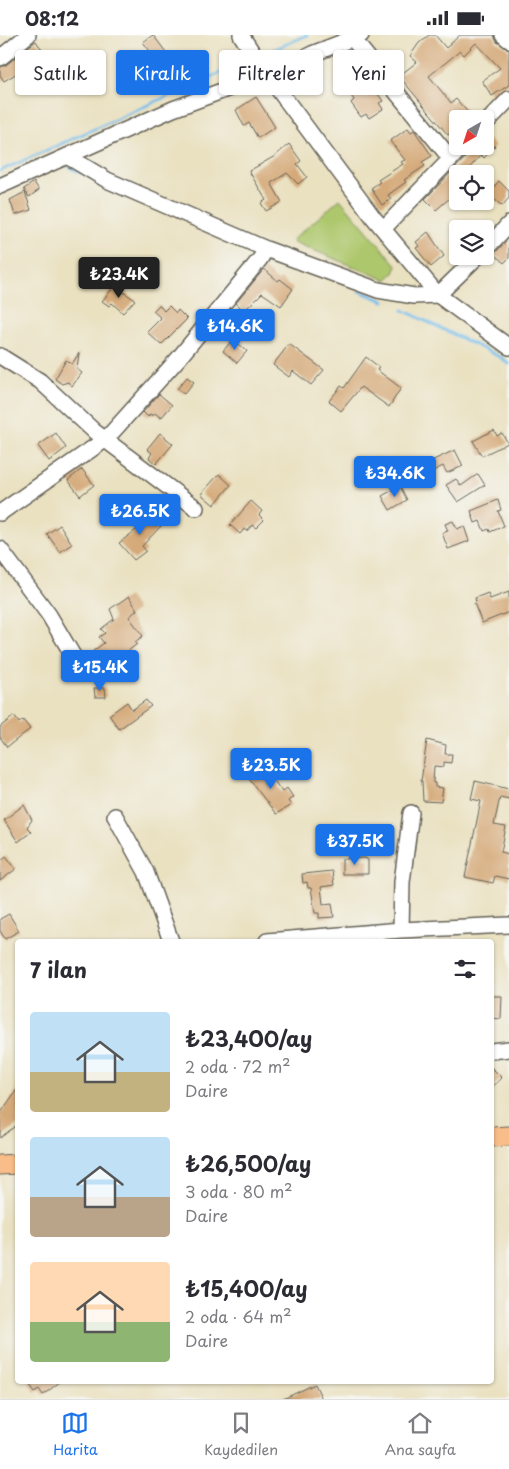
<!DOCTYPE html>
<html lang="tr">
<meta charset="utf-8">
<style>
body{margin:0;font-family:"Playpen Sans",sans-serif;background:#f2f2f3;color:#2b2b33;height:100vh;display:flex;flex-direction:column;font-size:19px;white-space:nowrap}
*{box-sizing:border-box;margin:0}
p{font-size:16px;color:#7c7c81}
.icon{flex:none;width:28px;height:28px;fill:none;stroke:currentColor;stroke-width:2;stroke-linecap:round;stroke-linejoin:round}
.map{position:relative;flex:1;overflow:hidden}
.details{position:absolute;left:15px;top:904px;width:479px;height:445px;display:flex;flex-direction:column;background:#fff;border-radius:5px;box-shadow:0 1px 4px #0004}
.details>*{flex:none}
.guide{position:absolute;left:15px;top:15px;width:480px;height:45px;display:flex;gap:10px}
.needle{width:32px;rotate:219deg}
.fabs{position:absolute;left:449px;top:75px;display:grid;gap:10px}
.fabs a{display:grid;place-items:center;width:45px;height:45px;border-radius:5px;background:#fff;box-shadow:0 1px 4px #0004;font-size:25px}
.price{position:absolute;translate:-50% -42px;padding:0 11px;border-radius:5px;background:#1a73e8;color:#fff;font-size:16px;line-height:32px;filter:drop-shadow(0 1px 2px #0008)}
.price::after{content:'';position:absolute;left:50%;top:30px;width:15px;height:11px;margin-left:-8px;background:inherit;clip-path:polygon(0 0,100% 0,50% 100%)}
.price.selected{background:#222;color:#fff}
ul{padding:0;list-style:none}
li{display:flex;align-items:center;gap:15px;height:125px;padding:0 15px}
li span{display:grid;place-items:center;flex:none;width:140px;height:100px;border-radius:5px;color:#555}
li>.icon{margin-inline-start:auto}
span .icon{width:60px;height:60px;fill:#fffc;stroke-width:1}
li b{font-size:21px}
h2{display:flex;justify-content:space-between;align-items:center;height:60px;padding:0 15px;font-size:21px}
.pill{padding:0 18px;border-radius:5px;background:#fff;box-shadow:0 1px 4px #0004;font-size:18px;line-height:45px}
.pill.selected{background:#1a73e8;color:#fff}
.status{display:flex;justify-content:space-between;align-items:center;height:35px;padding:0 25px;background:#fff;direction:ltr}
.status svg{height:14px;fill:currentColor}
.menu{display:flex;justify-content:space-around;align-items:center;height:70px;border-top:1px solid #e1e1e2;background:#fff;font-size:14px;color:#7c7c81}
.menu a{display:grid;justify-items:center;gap:2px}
.menu .selected{color:#1a73e8}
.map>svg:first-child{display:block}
</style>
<div class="status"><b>08:12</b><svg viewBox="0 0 49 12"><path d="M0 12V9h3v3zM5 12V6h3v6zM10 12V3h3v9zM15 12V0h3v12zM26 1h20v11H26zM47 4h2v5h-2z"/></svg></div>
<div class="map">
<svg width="509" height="1364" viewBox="0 0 509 1364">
<rect width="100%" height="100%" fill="#f6f6f2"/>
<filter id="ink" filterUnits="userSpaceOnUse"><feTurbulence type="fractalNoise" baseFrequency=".02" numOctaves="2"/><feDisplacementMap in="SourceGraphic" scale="10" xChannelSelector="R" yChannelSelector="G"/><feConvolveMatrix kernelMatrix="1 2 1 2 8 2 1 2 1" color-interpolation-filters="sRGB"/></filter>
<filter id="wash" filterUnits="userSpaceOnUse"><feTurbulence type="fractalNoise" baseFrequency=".0096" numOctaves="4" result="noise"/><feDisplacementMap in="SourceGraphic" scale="20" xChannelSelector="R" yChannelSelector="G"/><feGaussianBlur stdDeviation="1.12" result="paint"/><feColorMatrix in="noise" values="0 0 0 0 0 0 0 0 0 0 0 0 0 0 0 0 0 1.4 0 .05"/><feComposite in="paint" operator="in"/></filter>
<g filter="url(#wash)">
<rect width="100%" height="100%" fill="#eae1c1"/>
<path fill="#adc76c" stroke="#647244" d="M340 164 397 231 394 238 386 245 291 206Z"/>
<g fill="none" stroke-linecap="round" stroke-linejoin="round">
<path stroke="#73beec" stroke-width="3" d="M259 21 307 0
M69 132 81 138
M0 136 251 24
M359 256 384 266
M403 275 502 323 509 329"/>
</g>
<g id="blocks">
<path fill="#d5aa7a" d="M153 0 172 25 162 32 143 7Z
M429 0H435L446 13 460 0H494L497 7 509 14V50L492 61 482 46 500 33 476 8 464 20 460 16 429 41 451 68 456 64 474 84H458V92L448 100 399 41 417 27 410 21 419 8Z
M36 6 46 21 57 43 42 50 29 31 4 46 0 40V32L6 30Z
M354 20 367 37 361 41 370 54 373 52 383 66 379 68 383 74 369 83 366 79 361 82 351 68 354 65 338 42 353 32 348 24Z
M256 62 275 92 258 103 249 88 244 91 236 75Z
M408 93 411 97 414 95 432 121 422 127 425 131 404 145 406 147 388 160 391 164 382 170 371 153 380 147 378 145 403 129 401 127 405 125 390 106Z
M485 101 495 111 484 123 481 120 464 139H458V156L436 175 425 164 470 118 472 111H485Z
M289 109 301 126 297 129 307 142 298 149 287 138 271 148 282 167 266 176 261 168 266 165 249 136 275 121Z
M499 146 509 156V163L502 171 495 165 492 168 485 162Z
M34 147 39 155 29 162 24 154Z
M25 157 31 175 15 180 10 165Z
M428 197 444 221 431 232 416 213 419 211 416 207Z
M509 203V223L504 228 494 219Z
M264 234 278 246 280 244 293 254 281 271 262 258 244 276 236 268Z
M115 251 135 265 123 278 112 268 109 271 102 266Z
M159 270 164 276 169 271 176 278 178 275 187 284 161 310 147 297 161 283 153 276Z
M233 304 247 316 237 328 223 316Z
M289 309 324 335 311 350 293 336 289 342 273 330Z
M79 318 77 334 82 338 72 351 68 347 62 349 55 344 66 325 72 329Z
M366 322 379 332 377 335 401 353 389 372 361 352 341 376 329 366 341 351 344 353Z
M187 342 194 347 184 359 177 354Z
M159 359 172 370 161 383 155 378 153 381 150 379 148 382 143 377Z
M494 395 497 401 502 398 508 408 482 421 473 406Z
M56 398 66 413 49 426 38 411Z
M160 398 173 409 156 429 149 423 152 418 147 414Z
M455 415 463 431 447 438 443 431 433 436 429 427Z
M82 434 94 450 80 461 68 445Z
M219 439 231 450 214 470 201 459Z
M478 439 485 450 458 467 446 450 456 444 461 451Z
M400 451 407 465 390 475 382 461Z
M498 465 501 475 498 476 504 491 490 497 489 494 484 496 480 486 475 488 471 476Z
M251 466 262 476 259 480 264 485 256 493 252 490 247 496 244 494 240 499 230 490Z
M147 476 161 491 142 511 146 516 134 525 119 508 140 492 138 485Z
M453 486 457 494 464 491 469 506 448 514 442 498 448 496 445 489Z
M60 490 72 509 60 517 47 499Z
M509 557V577L482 588 474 568 476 567 475 563 488 558 490 564Z
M129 561 137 575 129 582 143 601 135 607 137 609 123 620 125 622 103 639 88 623 95 618 93 616 104 608 99 602 105 598 101 594 114 584 110 574Z
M94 653H105L106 662H95Z
M146 665 151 671 119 694 109 680 127 667 132 675Z
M14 681 19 688 23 685 30 694 7 712 0 702V692Z
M427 705 446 710 445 719H452L451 728 444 727V732L434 731 433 748H435V752L443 753 441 767 423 766 422 746H421Z
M266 730 275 742 273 744 282 757 287 753 293 762 288 766 291 770 276 779 249 744Z
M475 746 509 754V764L500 762 494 790 506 792 501 817 509 819V844L495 841 493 848 465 842 481 766 471 764Z
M24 770 32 785 27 792 31 797 18 807 4 785Z
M6 821 16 834 0 846V826Z
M365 823 368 825V839H342V824Z
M332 836 334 850 321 852 323 869 332 868 334 882 319 883V878H315L311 853H308L307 847 303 848 302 839Z
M9 879 19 896 5 904 0 896V884Z
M491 961H502L501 984 491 983Z
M491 1032 502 1043 491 1053Z
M18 1053V1089L0 1103V1079Z
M27 1346H61L43 1360 39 1354 35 1357Z
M315 1349 322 1364H283Z"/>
</g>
</g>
<g filter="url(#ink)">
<use href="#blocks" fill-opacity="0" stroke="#646156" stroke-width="1"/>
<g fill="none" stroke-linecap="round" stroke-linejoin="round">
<g stroke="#646156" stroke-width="18">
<path id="minor" d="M241 0 263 34 373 182 438 260 509 312
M503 0 509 5
M352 3 451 124
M0 23 28 0
M485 89 509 64
M67 121 107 145 266 214 378 255 414 261 438 260 478 221
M0 151 173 74 246 47 269 41 312 19 361 0
M383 194 463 111
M485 215 509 189
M0 321 40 346 95 397 196 473
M0 478 106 404 178 324 260 224 266 214
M0 514 49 580 78 629
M115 781 146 837 171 906
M401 895 402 847 411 778
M267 906 401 895 509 890
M491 1016 509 1014"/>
</g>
<g stroke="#646156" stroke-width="21">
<path id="major" d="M491 1102 509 1101
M0 1130 18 1129"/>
</g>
<use href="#minor" stroke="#fff" stroke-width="15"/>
<use href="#major" stroke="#f8bd89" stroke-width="19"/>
</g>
</g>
</svg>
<div class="fabs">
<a><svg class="needle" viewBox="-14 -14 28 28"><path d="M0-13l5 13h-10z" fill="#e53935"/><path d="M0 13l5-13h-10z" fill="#7c7c81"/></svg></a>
<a><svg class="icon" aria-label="locate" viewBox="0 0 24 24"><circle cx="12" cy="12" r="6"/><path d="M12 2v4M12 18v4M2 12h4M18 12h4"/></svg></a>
<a><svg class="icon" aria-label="layers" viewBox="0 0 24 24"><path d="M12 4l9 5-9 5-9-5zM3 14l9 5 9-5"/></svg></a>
</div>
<b class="price selected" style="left:119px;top:264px">₺23.4K</b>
<b class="price" style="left:235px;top:316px">₺14.6K</b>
<b class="price" style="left:395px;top:463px">₺34.6K</b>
<b class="price" style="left:140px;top:501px">₺26.5K</b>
<b class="price" style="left:100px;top:657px">₺15.4K</b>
<b class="price" style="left:271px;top:755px">₺23.5K</b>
<b class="price" style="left:355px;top:831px">₺37.5K</b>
<div class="guide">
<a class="pill">Satılık</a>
<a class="pill selected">Kiralık</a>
<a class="pill">Filtreler</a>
<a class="pill">Yeni</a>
</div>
<section class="details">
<h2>7 ilan<svg class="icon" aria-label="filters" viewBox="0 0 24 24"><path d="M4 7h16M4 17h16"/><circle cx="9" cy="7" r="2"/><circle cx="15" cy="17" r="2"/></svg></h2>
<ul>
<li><span style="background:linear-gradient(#bfe0f5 60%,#c2b280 0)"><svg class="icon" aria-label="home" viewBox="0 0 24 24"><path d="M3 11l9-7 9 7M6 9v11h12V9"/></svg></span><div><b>₺23,400/ay</b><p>2 oda · 72 m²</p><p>Daire</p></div></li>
<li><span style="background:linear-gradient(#bfe0f5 60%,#b9a48a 0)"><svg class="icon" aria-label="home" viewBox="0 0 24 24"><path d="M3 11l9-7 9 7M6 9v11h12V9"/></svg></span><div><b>₺26,500/ay</b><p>3 oda · 80 m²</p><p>Daire</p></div></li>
<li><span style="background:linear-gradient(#ffd9b3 60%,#8fb573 0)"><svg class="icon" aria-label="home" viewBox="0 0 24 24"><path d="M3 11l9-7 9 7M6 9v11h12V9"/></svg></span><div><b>₺15,400/ay</b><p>2 oda · 64 m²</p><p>Daire</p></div></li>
</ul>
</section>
</div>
<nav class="menu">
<a class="selected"><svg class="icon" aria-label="map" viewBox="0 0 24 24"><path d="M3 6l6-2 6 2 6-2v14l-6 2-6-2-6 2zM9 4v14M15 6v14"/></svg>Harita</a>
<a><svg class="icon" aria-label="saved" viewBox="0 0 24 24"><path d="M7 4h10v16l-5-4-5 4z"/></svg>Kaydedilen</a>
<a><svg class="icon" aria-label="home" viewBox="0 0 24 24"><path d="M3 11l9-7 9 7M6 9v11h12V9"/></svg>Ana sayfa</a>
</nav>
